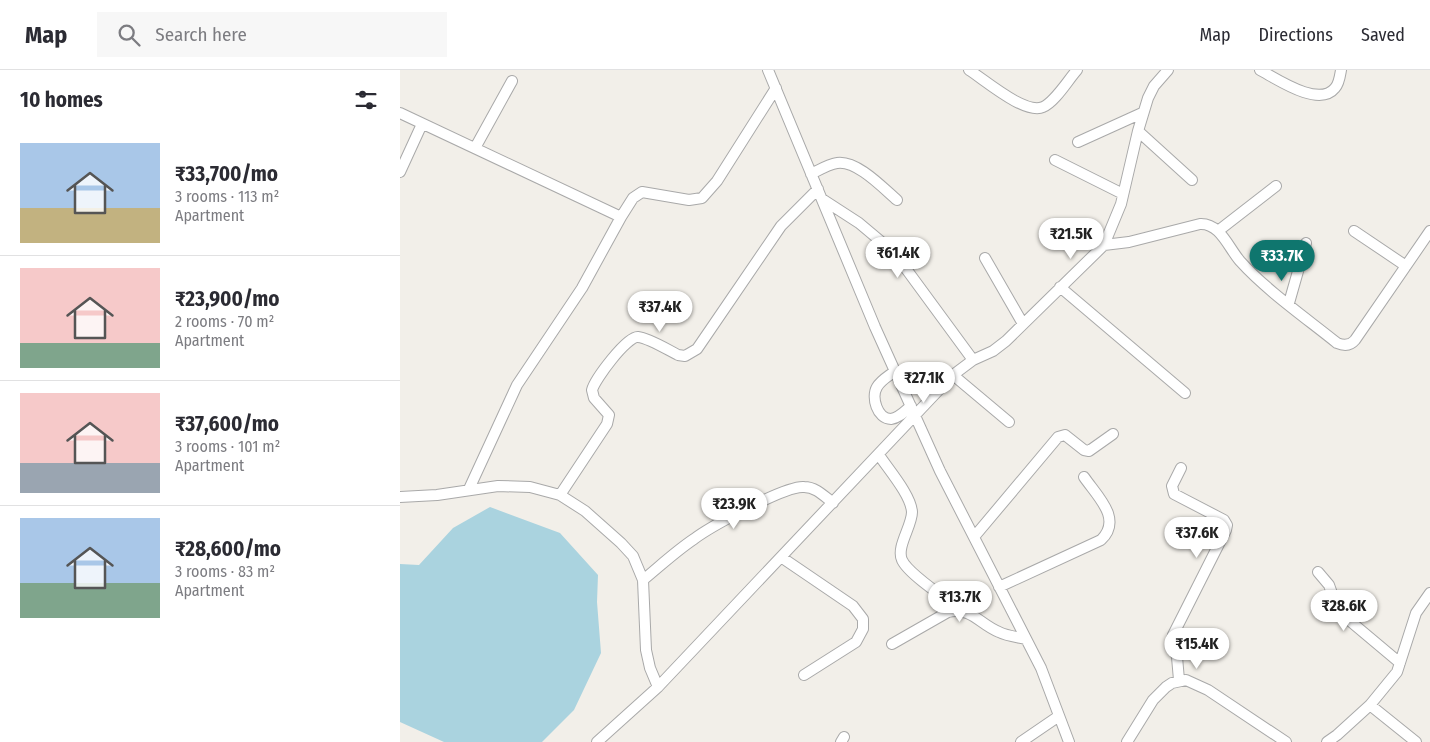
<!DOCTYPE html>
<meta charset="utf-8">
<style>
body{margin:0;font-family:"Fira Sans Condensed",sans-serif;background:#f7f7f7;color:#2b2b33;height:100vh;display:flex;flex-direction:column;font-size:19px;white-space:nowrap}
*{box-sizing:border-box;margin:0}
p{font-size:16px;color:#7c7c81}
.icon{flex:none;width:28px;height:28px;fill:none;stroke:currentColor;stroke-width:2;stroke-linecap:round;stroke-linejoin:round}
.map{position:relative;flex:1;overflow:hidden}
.drawer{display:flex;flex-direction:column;background:#fff;width:400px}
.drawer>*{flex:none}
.price{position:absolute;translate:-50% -42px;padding:0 11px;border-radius:18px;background:#fff;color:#222;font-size:16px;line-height:32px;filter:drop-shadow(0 1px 2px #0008)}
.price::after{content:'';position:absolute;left:50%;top:30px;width:15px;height:11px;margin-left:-8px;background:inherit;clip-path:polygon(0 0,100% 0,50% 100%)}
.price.active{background:#0f766e;color:#fff}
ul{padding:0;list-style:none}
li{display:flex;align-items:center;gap:15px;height:125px;padding:0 20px}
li+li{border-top:1px solid #e1e1e2}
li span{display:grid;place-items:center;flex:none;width:140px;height:100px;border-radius:0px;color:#555}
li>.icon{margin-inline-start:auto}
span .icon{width:60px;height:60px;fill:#fffc;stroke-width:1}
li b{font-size:21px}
h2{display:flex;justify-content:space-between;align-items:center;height:60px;padding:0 20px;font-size:21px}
header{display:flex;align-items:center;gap:30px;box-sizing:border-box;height:70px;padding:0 25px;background:#fff;border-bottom:1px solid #e1e1e2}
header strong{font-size:24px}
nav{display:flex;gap:28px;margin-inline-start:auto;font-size:18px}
.search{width:350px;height:45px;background:#f7f7f7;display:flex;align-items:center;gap:12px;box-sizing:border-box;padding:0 18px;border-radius:0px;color:#7c7c81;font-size:19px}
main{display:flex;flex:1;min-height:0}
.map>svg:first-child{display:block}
</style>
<header>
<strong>Map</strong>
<div class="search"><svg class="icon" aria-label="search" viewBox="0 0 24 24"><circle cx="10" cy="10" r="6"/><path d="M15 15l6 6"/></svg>Search here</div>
<nav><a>Map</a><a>Directions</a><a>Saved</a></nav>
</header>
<main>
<section class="drawer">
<h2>10 homes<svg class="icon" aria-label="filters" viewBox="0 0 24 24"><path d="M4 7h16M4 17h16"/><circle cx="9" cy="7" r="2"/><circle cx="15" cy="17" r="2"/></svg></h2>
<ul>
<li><span style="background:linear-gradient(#a9c7e8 65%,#c2b280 0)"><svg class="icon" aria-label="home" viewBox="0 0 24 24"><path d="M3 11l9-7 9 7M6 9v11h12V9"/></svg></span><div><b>₹33,700/mo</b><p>3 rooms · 113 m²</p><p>Apartment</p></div></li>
<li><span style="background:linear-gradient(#f6c9c9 75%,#7fa58c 0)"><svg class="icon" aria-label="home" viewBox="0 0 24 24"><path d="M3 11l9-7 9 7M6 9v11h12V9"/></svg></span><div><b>₹23,900/mo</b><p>2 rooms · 70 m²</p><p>Apartment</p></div></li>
<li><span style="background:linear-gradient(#f6c9c9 70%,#9aa5b1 0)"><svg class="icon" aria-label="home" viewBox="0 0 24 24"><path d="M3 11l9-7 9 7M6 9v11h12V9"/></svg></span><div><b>₹37,600/mo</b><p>3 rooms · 101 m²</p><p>Apartment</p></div></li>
<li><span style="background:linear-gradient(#a9c7e8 65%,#7fa58c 0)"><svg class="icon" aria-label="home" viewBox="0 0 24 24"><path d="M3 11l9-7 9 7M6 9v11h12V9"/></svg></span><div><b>₹28,600/mo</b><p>3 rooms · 83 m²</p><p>Apartment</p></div></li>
</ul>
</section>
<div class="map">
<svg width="1030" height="672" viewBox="0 0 1030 672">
<rect width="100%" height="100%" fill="#f2efe9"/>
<path fill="#aad3df" d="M90 437 160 463 198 505 197 532 201 583 174 640 142 672H44L0 652V494L19 495 53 458Z"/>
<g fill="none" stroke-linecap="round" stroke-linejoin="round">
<g stroke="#a9a9a9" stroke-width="12">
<path id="minor" d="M368 0 475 257 540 401 641 598 669 672
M569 0C585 10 625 45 643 37 655 32 668 10 677 0
M860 0C877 9 919 38 935 18 939 14 940 6 941 0
M0 43 221 147 233 128 242 122 289 130 302 128 317 111 376 18
M738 61 792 110
M678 72 742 43
M75 78 112 11
M655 90 723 124
M0 102 22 54
M411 104C419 100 429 94 437 93 457 90 483 118 497 130
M422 129 459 153 484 174 504 196 573 290
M818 161 876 116
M954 161 1006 196
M704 175 729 172 800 154C820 153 828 177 840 191 866 220 906 248 937 273 944 276 950 276 955 270L1030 161
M585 188 623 254
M660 217 785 323
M889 233 906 173
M495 301C489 306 481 310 477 317 471 327 477 349 491 349 499 348 505 341 511 336
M553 305 609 352
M479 385C488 399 511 425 512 442 512 456 496 477 502 490 508 504 548 530 561 540
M69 419 117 315 182 218 221 147
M160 425 207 354 209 345 194 328 192 320C195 309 227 266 238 267 249 268 268 280 278 285L285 286 297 279 381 156 418 119
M0 427 37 425 98 416 130 417 160 425 185 441 221 473 233 486 243 510 246 580 250 598 258 617
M574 467 658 367 665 365 684 380 689 381 713 364
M381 487 453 536 463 549V559L456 572 404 605
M918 502 929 515 935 532 944 546 1000 593
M243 510C260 496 276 481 294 469 310 457 386 415 404 417 416 417 424 426 433 433
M599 517 701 470C723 449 697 426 684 407
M492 574 548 542C572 537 579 554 599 562 607 566 617 567 626 569
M779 610 777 587 772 570 773 565 826 460 827 455 824 450 774 424 772 416 781 398
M970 635 1016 672
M197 672 258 617 553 305 573 290 593 281 606 271 704 175 721 134 738 61 748 28 754 16 768 0
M441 672 444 667
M621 672 659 646
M727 672 753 630 766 617 772 613 786 610 808 620 886 672
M927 672 937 665 970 635 997 602 1016 543 1030 523"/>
</g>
<use href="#minor" stroke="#fff" stroke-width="10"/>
</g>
</svg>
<b class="price" style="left:671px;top:190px">₹21.5K</b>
<b class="price" style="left:498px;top:209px">₹61.4K</b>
<b class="price active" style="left:882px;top:212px">₹33.7K</b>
<b class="price" style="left:260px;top:263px">₹37.4K</b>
<b class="price" style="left:524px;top:334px">₹27.1K</b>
<b class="price" style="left:334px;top:460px">₹23.9K</b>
<b class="price" style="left:797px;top:489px">₹37.6K</b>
<b class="price" style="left:560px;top:553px">₹13.7K</b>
<b class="price" style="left:944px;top:562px">₹28.6K</b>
<b class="price" style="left:797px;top:600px">₹15.4K</b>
</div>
</main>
